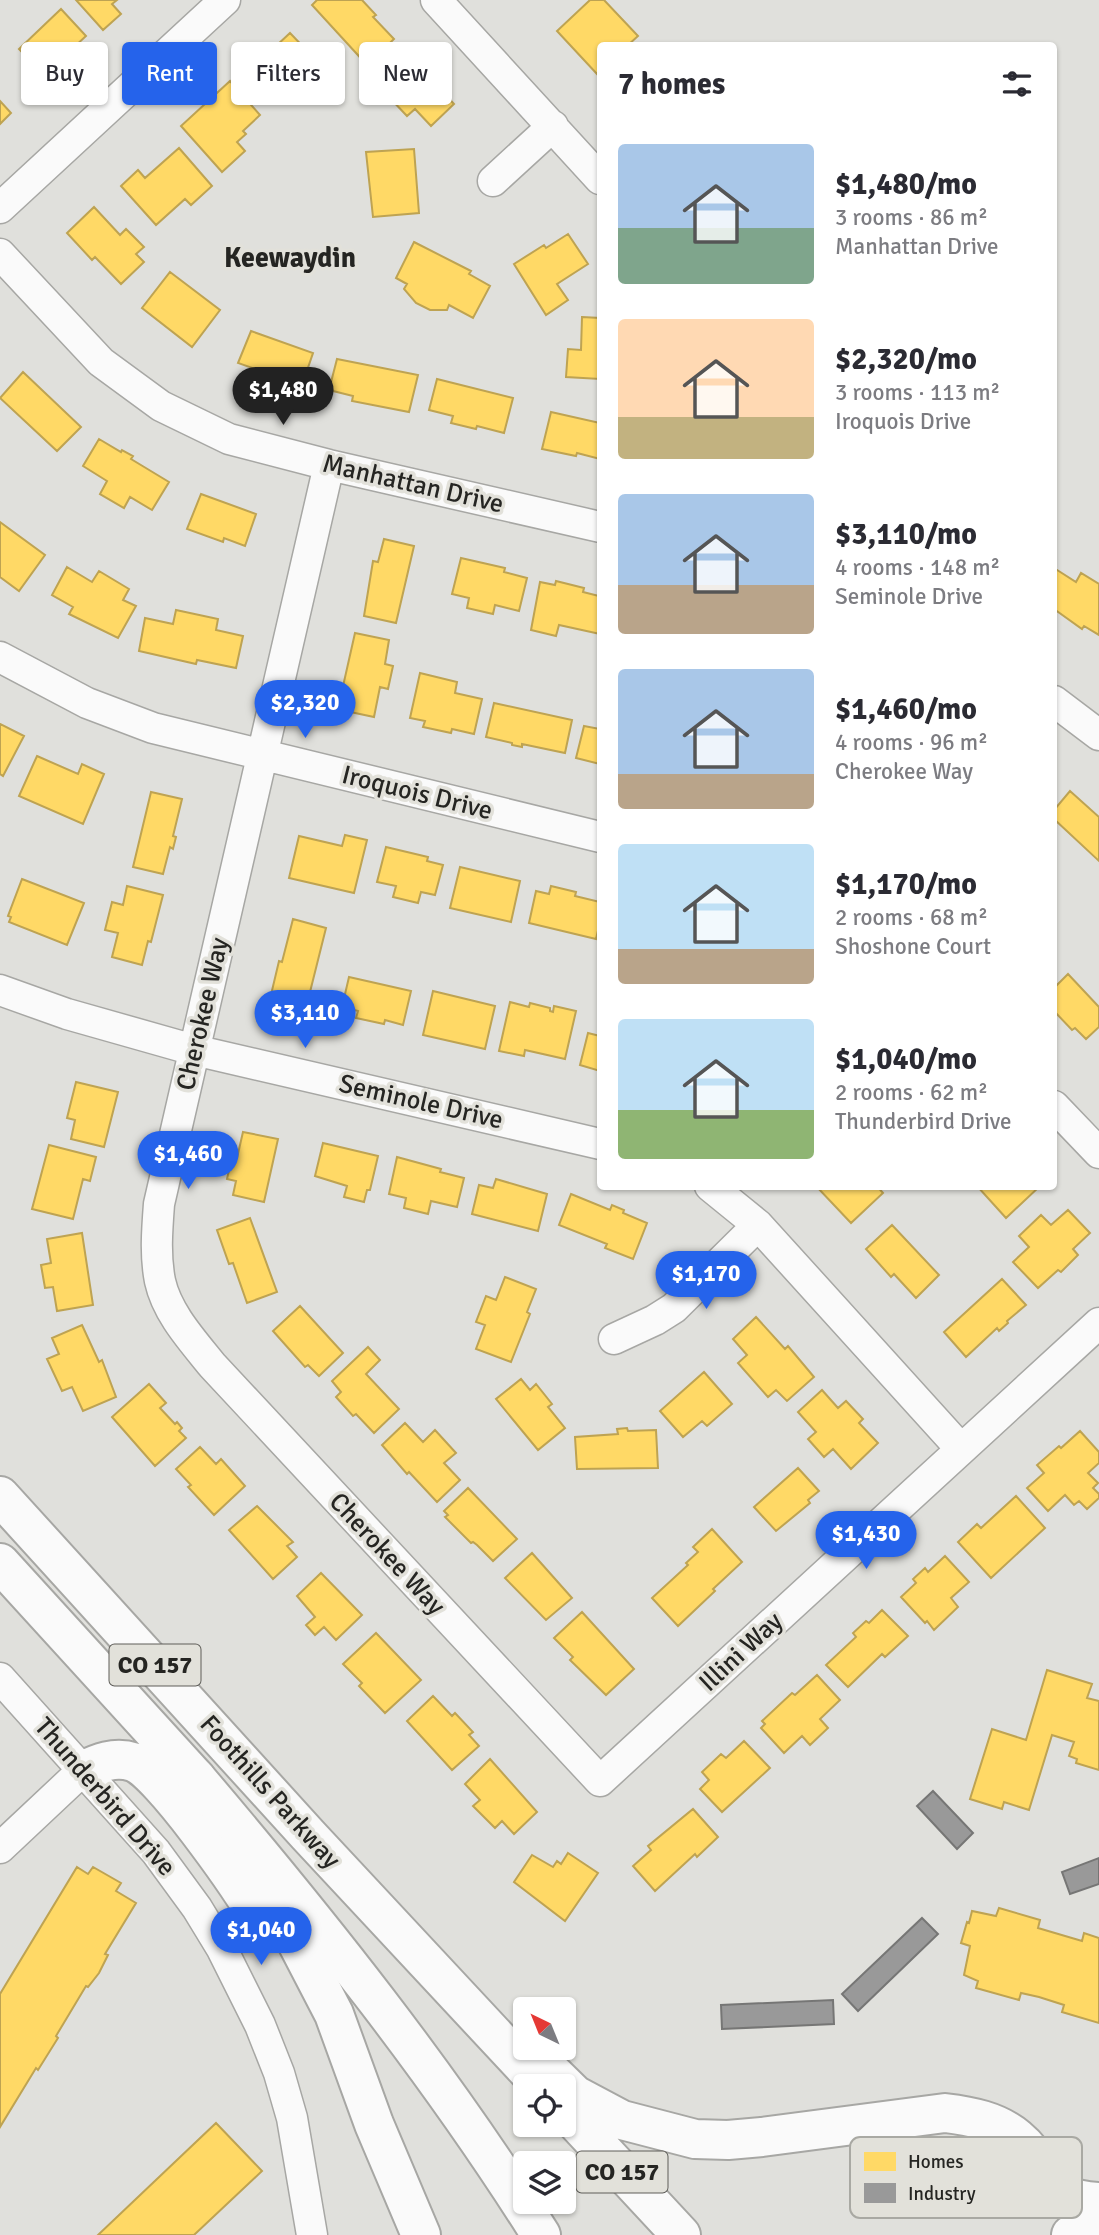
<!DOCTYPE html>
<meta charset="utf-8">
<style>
body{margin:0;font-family:Signika,sans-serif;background:#f2f2f3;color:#2b2b33;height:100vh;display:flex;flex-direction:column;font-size:26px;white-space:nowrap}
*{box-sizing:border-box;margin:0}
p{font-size:23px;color:#7c7c81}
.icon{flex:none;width:38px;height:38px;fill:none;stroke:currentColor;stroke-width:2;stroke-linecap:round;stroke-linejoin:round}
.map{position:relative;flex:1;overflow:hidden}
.sheet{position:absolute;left:597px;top:42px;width:460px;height:1148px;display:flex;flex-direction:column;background:#fff;border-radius:7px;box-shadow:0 2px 5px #0004}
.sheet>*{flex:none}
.banner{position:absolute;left:21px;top:42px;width:471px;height:63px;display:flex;gap:14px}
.needle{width:46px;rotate:317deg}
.controls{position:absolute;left:513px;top:1997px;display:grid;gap:14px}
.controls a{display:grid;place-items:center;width:63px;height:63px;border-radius:7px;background:#fff;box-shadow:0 2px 5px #0004;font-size:35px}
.price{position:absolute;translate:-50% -60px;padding:0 16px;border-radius:24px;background:#2563eb;color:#fff;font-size:23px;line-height:46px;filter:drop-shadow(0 2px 4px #0008)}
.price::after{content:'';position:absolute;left:50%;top:42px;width:21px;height:16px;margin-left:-10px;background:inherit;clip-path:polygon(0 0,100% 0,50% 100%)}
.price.current{background:#222;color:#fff}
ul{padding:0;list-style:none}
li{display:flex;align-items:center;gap:21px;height:175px;padding:0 21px}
li span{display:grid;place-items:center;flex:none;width:196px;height:140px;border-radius:7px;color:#555}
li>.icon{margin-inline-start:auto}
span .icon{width:84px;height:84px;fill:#fffc;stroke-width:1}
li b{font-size:30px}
h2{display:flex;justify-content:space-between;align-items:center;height:84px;padding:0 21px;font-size:30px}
.pill{padding:0 24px;border-radius:7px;background:#fff;box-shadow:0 2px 5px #0004;font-size:24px;line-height:63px}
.pill.current{background:#2563eb;color:#fff}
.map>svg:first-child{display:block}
</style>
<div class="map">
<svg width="1099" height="2235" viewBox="0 0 1099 2235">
<rect width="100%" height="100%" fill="#e0e0dc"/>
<path fill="#ffd966" stroke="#bea352" stroke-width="2" d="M76 0H117L112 4 121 14 103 30Z
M317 0H362L376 15 373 17 394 39 367 65 312 5Z
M590 0H604L638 36 627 46H600V71L597 74 557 31Z
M61 9 86 36 44 75 19 49Z
M290 33 314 58 271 100 246 74Z
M400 53 432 87 435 83 454 104 431 126 415 109 407 116 372 79Z
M230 81 260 115 243 131 246 134 237 142 245 151 222 172 181 126Z
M0 101 11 113 0 124Z
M179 148 212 186 191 205 185 199 156 225 121 186 138 170 145 178Z
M414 149 419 213 373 217 366 152Z
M94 207 120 235 126 229 144 247 136 254 144 262 121 284 95 257 92 260 67 233Z
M568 234 588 264 557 284 568 300 546 315 514 264 544 245 546 248Z
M414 242 471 271 469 274 490 286 473 318 449 305 447 310H430L416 303 404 289 407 284 396 278Z
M170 272 220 310 192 347 142 308Z
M582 317 600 318V379L566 377 568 349 581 350Z
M251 331 313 353 302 385 277 376 276 381 262 376 264 372 238 363Z
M337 359 418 375 409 412 352 401 353 396 329 390Z
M23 372 81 427 57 451 0 398Z
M437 379 513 398 504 433 477 426 476 429 451 423 453 416 429 410Z
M551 412 600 423V459L577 453 576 456 542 449Z
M99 439 121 452 122 450 133 456 131 459 169 482 152 510 130 497 124 508 100 494 107 481 83 466Z
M201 494 256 514 245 546 224 538 223 542 187 529Z
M0 522 45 555 19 591 0 577Z
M384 539 414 546 396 623 364 616 373 561 378 562Z
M461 558 505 568 504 572 527 578 519 611 495 605 493 614 467 608 469 598 452 594Z
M67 567 92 582 99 571 129 589 123 600 136 606 118 638 69 614 73 607 52 595Z
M1054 568 1076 582 1081 573 1099 584V635L1084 626 1082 629 1054 609Z
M556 581 584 588 583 592 599 596 600 634 559 625 556 636 531 630 540 582 555 585Z
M176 610 218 619 216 630 243 636 236 668 197 660 196 664 139 651 145 618 173 624Z
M355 633 389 640 385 664 393 666 388 689 380 687 374 717 341 710 343 704H339Z
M420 673 457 682 455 693 482 699 474 734 452 729 451 733 423 727 425 721 410 718Z
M494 703 572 720 565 753 522 744V747L512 745V743L486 737Z
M0 724 24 736 3 776 0 774Z
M584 726 600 729V768V764L576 758Z
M37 756 78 774 82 764 104 774 83 824 19 796Z
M1070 791 1099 817V861L1054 819V810Z
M151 792 182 799 173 836 176 837 173 849 170 847 163 874 133 867Z
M345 835 367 840 354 893 289 878 299 836 342 846Z
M386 847 428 857 427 861 443 865 435 895 421 892 418 903 393 897 396 886 377 882Z
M460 867 520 881 511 922 450 908Z
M22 879 84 903 67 945 9 922 11 917 8 916Z
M127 886 163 895 151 942 148 941 142 965 112 957 118 933 105 930 112 902 123 905Z
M551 886 576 892 575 896 600 902V922L596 939 529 923 536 891 549 894Z
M293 919 326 928 306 1008 270 999 279 961 282 962Z
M1068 974 1099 1007V1027L1086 1039 1075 1028 1072 1030 1054 1011V988Z
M349 977 411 991 403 1025 385 1020 384 1024 356 1018 358 1011 342 1007Z
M433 991 495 1006 485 1049 423 1035Z
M510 1002 529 1007 530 1003 550 1008V1011L553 1012 554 1006 576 1011 565 1059 525 1050 524 1056 499 1051Z
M588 1033 600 1036V1071L580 1065Z
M76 1082 118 1092 104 1147 71 1139 75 1120 67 1118Z
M243 1132 278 1139 264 1202 233 1195 236 1181 227 1179 232 1157 237 1158Z
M323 1143 378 1156 370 1190H367L364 1202 344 1197 347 1186 315 1176Z
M49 1145 96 1157 90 1181 83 1179 73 1219 32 1209Z
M397 1157 441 1169 440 1172 464 1178 457 1207 431 1201 428 1214 404 1208 406 1198 389 1194Z
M496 1179 547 1194 538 1231 472 1214 479 1185 493 1188Z
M816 1186H877L883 1193 851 1223Z
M977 1186H1040L1006 1218Z
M571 1194 610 1210 612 1205 624 1210 623 1213 647 1223 633 1259 605 1248 607 1244 559 1225Z
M1068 1210 1090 1233 1073 1249 1078 1255 1061 1272 1058 1270 1038 1288 1013 1262 1029 1247 1019 1236 1041 1215 1051 1225Z
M250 1218 277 1292 247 1303 233 1263 229 1264 217 1230Z
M892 1225 939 1275 916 1298 894 1274 891 1277 866 1249Z
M82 1233 93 1305 57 1311 53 1287 45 1288 41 1265 51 1263 47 1239Z
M505 1277 536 1289 527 1312 530 1314 511 1362 476 1349 485 1325 476 1322 486 1296 496 1300Z
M1002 1279 1026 1305 1007 1321 1008 1323 999 1331 997 1328 966 1357 944 1332Z
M300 1306 343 1353 319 1376 308 1365 305 1367 273 1331Z
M756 1317 785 1349 788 1346 814 1377 787 1401 776 1390 768 1397 738 1363 747 1355 733 1339Z
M82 1325 99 1362 102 1360 116 1397 83 1411 72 1387 62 1391 47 1359 59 1354 52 1338Z
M368 1347 380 1360 366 1374 399 1409 374 1433 356 1414 353 1416 336 1397 341 1392 332 1381Z
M704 1372 732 1404 707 1426 702 1421 683 1437 660 1411Z
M521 1379 530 1390 536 1384 552 1404 548 1407 565 1428 538 1450 496 1399Z
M149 1384 166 1403 160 1408 175 1424 177 1422 182 1428 179 1431 186 1438 155 1466 112 1417Z
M822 1390 838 1408 846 1401 863 1419 859 1423 878 1443 851 1469 833 1449 824 1457 808 1439 816 1432 798 1412Z
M405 1423 423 1442 435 1430 456 1453 444 1463 460 1480 437 1502 409 1472 407 1474 382 1445Z
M627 1428 628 1431 656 1430 658 1468 577 1469 575 1437 618 1434 617 1429Z
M1080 1431 1099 1452V1463L1088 1473 1098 1483 1093 1488 1099 1494V1498L1087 1509 1079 1501 1074 1505 1065 1495 1048 1511 1027 1488 1044 1473 1037 1465 1059 1446 1061 1448Z
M200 1447 216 1464 221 1459 245 1486 214 1515 188 1487 191 1485 176 1469Z
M798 1468 819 1491 808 1500 810 1503 776 1531 754 1507Z
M468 1488 517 1539 493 1561 477 1545 473 1542 471 1543 445 1517 448 1515 444 1511Z
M1016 1496 1045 1528 991 1578 958 1542 977 1524 981 1528Z
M257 1506 293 1542 287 1546 297 1557 273 1579 229 1530Z
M712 1529 742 1562 713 1589 715 1591 678 1626 652 1598 688 1565 686 1563 698 1552 693 1547Z
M532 1553 572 1598 546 1620 505 1578Z
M945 1556 969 1582 951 1598 958 1607 934 1630 927 1621 925 1623 901 1597 916 1583 913 1579 925 1568 928 1572Z
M321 1573 362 1615 336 1640 324 1627 315 1635 306 1625 315 1617 297 1596Z
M882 1610 908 1636 885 1657 882 1654 848 1687 826 1665 856 1637 853 1633 866 1621 869 1623Z
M582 1612 634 1669 606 1695 570 1660 573 1657 554 1638Z
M376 1633 421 1680 385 1713 359 1686 362 1683 343 1664Z
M1047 1670 1092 1684 1087 1698 1099 1701V1770L1076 1763 1077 1759 1069 1756 1074 1742 1052 1735 1029 1810 1004 1802 1002 1809 970 1799 992 1729 1026 1740Z
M817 1675 840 1700 820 1719 828 1728 810 1745 802 1736 784 1753 761 1728 765 1724 762 1721 792 1693 795 1695Z
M433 1696 452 1716 455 1713 473 1732 469 1735 479 1746 452 1770 407 1721Z
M744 1741 770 1768 722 1812 700 1789 709 1780 702 1772 721 1754 726 1758Z
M490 1759 537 1812 514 1834 502 1821 495 1828 473 1806 480 1800 465 1784Z
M693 1809 718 1837 697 1857 695 1854 655 1891 633 1866 651 1850 648 1846Z
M568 1853 598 1873 565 1921 514 1882 532 1855 553 1867 557 1861 561 1864Z
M77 1867 88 1874 93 1867 121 1883 116 1891 136 1903 105 1954 108 1955 99 1973 88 1987 86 1986 56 2036 58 2038 38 2070 36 2068 0 2127V1994Z
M999 1908 1040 1920 1038 1928 1082 1941 1084 1933 1099 1938V2023L1062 2012 1064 2005 1039 1997 1021 1993 1019 2000 976 1988 978 1981 964 1975 970 1946 961 1943 967 1922 969 1923 972 1911 996 1916Z
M216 2123 262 2171 194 2235H98Z"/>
<path fill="#999" stroke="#767675" stroke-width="2" d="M933 1791 973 1833 957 1849 917 1806Z
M1099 1858V1884L1070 1894 1062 1872Z
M922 1918 938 1934 858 2011 842 1994Z
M833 2000 834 2024 722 2029 721 2005Z"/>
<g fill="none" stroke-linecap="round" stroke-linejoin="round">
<g stroke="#a7a7a4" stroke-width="33">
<path id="minor" d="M436 0 600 179
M493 181 553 126
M0 208 225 0
M0 254 101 362 161 406 229 439 329 465 600 527
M329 465 159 1204C157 1230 155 1256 160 1281 167 1313 192 1340 212 1365L600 1781 1099 1323
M0 657 87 703 153 728 600 837
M1054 701 1099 735
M0 990 67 1014 194 1050 600 1144
M1054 1106 1099 1153
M710 1186 758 1225 961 1449
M614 1339 655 1320 674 1308 758 1225
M0 1678 156 1852 197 1908 222 1949 260 2025 279 2073 292 2118 312 2235
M0 1848 82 1771"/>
</g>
<g stroke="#a7a7a4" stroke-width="42">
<path id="trunk" d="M0 1496 308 1835 542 2086
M0 1563 196 1778 213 1805
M82 1771C98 1763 115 1756 133 1762 160 1771 238 1884 255 1912
M252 1865 278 1906 334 2014 374 2124 421 2235
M531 2052 575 2095 622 2120 695 2139 728 2140 762 2137 945 2113C970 2116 997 2121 1017 2138 1051 2166 1043 2200 1099 2202
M564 2109 681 2235
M1071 2235 1099 2227"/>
</g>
<g stroke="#a7a7a4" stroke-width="42">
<path id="motorway" d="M196 1778C320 1924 439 2073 541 2235"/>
</g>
<use href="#minor" stroke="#fafafa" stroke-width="30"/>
<use href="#trunk" stroke="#fafafa" stroke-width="38"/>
<use href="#motorway" stroke="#fafafa" stroke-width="38"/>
</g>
<g text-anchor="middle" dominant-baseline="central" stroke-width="7" stroke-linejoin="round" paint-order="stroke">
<g fill="#e2e1da" stroke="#5e5d59" stroke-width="2">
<rect x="109.5" y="1644.5" width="91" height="41" rx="5"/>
<rect x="576.5" y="2151.5" width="91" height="41" rx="5"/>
</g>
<g font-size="24" font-weight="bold" fill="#252522">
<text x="155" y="1665">CO 157</text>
<text x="622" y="2172">CO 157</text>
</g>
<g font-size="26" fill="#252522" stroke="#e2e1da">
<text transform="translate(413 484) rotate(13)">Manhattan Drive</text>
<text transform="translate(417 793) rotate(14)">Iroquois Drive</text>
<text transform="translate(203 1014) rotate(-77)">Cherokee Way</text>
<text transform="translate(421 1102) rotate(13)">Seminole Drive</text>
<text transform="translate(387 1554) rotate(47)">Cherokee Way</text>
<text transform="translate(741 1652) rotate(-43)">Illini Way</text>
<text transform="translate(270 1792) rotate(48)">Foothills Parkway</text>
<text transform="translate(105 1797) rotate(49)">Thunderbird Drive</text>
</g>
<g font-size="28" font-weight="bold" fill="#252522" stroke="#e2e1da">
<text x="290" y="258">Keewaydin</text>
</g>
</g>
<rect x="850" y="2137" width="232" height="81" rx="10" fill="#e2e1da" stroke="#a9a9a3" stroke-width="2"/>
<rect x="864" y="2152" width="32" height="19" fill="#ffd966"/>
<rect x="864" y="2183" width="32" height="20" fill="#999"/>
<g font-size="19" fill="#252522">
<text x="908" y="2168">Homes</text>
<text x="908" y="2200">Industry</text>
</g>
</svg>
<div class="controls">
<a><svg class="needle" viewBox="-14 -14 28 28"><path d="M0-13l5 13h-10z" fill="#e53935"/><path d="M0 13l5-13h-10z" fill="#7c7c81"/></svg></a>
<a><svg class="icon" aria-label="locate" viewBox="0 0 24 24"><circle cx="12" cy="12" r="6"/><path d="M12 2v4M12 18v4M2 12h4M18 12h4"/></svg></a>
<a><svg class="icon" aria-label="layers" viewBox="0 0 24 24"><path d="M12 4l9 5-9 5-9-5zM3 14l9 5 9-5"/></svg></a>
</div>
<b class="price current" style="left:283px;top:427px">$1,480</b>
<b class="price" style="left:305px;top:740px">$2,320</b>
<b class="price" style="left:305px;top:1050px">$3,110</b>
<b class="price" style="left:188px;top:1191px">$1,460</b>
<b class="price" style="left:706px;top:1311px">$1,170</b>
<b class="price" style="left:866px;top:1571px">$1,430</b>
<b class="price" style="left:261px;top:1967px">$1,040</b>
<div class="banner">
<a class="pill">Buy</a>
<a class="pill current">Rent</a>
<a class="pill">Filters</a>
<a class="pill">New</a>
</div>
<section class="sheet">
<h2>7 homes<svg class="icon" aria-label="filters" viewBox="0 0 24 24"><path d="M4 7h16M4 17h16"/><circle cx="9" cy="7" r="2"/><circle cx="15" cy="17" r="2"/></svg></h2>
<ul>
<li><span style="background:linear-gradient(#a9c7e8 60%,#7fa58c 0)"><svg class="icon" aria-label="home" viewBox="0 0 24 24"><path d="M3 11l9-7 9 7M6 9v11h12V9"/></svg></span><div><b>$1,480/mo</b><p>3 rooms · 86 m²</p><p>Manhattan Drive</p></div></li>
<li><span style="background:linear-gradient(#ffd9b3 70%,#c2b280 0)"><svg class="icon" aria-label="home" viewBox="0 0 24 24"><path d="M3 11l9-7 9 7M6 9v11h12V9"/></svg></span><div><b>$2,320/mo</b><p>3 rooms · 113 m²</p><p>Iroquois Drive</p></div></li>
<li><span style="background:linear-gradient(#a9c7e8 65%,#b9a48a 0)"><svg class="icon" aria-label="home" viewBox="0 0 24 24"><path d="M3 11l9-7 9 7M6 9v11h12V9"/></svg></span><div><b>$3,110/mo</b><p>4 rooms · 148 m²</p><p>Seminole Drive</p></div></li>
<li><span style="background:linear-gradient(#a9c7e8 75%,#b9a48a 0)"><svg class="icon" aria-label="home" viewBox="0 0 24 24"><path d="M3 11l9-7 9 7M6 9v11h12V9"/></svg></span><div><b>$1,460/mo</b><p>4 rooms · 96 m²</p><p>Cherokee Way</p></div></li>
<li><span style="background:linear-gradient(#bfe0f5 75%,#b9a48a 0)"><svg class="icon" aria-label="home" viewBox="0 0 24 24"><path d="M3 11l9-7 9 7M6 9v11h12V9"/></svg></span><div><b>$1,170/mo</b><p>2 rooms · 68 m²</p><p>Shoshone Court</p></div></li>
<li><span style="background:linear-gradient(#bfe0f5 65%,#8fb573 0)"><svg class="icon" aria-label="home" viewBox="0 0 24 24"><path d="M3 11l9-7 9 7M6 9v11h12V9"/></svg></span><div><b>$1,040/mo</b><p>2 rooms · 62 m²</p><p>Thunderbird Drive</p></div></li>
</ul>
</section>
</div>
